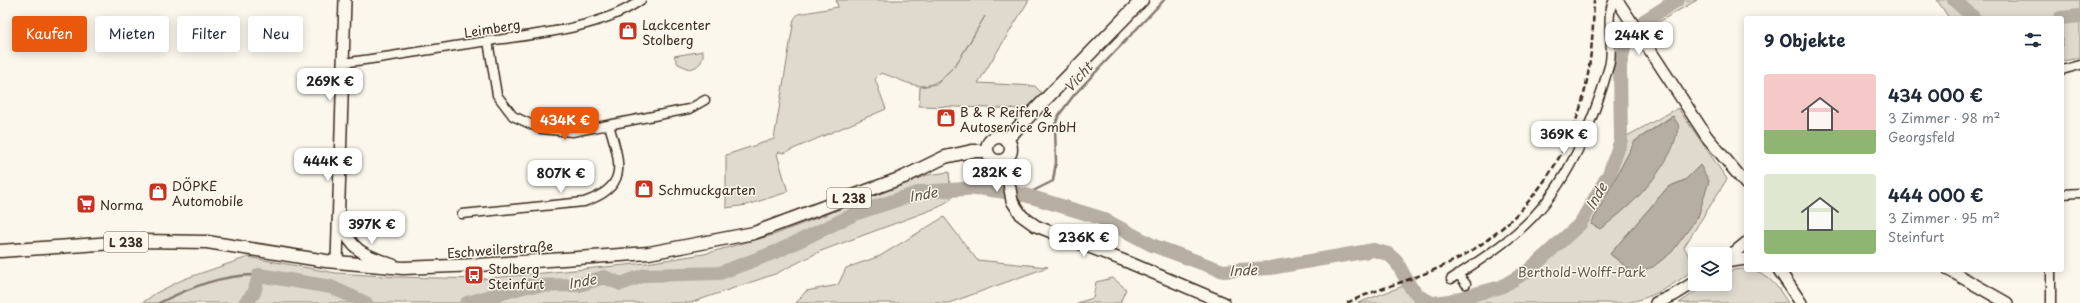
<!DOCTYPE html>
<html lang="de">
<meta charset="utf-8">
<style>
body{margin:0;font-family:"Playpen Sans",sans-serif;background:#f6f6f7;color:#1f2937;height:100vh;display:flex;flex-direction:column;font-size:15px;white-space:nowrap}
*{box-sizing:border-box;margin:0}
p{font-size:13px;color:#747a83}
.icon{flex:none;width:22px;height:22px;fill:none;stroke:currentColor;stroke-width:2;stroke-linecap:round;stroke-linejoin:round}
.map{position:relative;flex:1;overflow:hidden}
.side{position:absolute;left:1744px;top:16px;width:320px;height:256px;display:flex;flex-direction:column;background:#fff;border-radius:4px;box-shadow:0 2px 10px #0003}
.side>*{flex:none}
.top-card{position:absolute;left:12px;top:16px;width:380px;height:36px;display:flex;gap:8px}
.buttons{position:absolute;left:1688px;top:247px;display:grid;gap:8px}
.buttons a{display:grid;place-items:center;width:44px;height:44px;border-radius:4px;background:#fff;box-shadow:0 2px 10px #0003;font-size:20px}
.price{position:absolute;translate:-50% -34px;padding:0 9px;border-radius:8px;background:#fff;color:#222;font-size:13px;line-height:26px;filter:drop-shadow(0 1px 2px #0008)}
.price::after{content:'';position:absolute;left:50%;top:24px;width:12px;height:9px;margin-left:-6px;background:inherit;clip-path:polygon(0 0,100% 0,50% 100%)}
.price.selected{background:#ea580c;color:#fff}
ul{padding:0;list-style:none}
li{display:flex;align-items:center;gap:12px;height:100px;padding:0 20px}
li span{display:grid;place-items:center;flex:none;width:112px;height:80px;border-radius:4px;color:#555}
li>.icon{margin-inline-start:auto}
span .icon{width:48px;height:48px;fill:#fffc;stroke-width:1}
li b{font-size:17px}
h2{display:flex;justify-content:space-between;align-items:center;height:48px;padding:0 20px;font-size:17px}
.chip{padding:0 14px;border-radius:4px;background:#fff;box-shadow:0 2px 10px #0003;font-size:14px;line-height:36px}
.chip.selected{background:#ea580c;color:#fff}
.map>svg:first-child{display:block}
</style>
<div class="map">
<svg width="2080" height="303" viewBox="0 0 2080 303">
<rect width="100%" height="100%" fill="#fbf7ec"/>
<filter id="ink" filterUnits="userSpaceOnUse"><feTurbulence type="fractalNoise" baseFrequency=".025" numOctaves="2"/><feDisplacementMap in="SourceGraphic" scale="8" xChannelSelector="R" yChannelSelector="G"/><feConvolveMatrix kernelMatrix="1 2 1 2 8 2 1 2 1" color-interpolation-filters="sRGB"/></filter>
<g filter="url(#ink)">
<path fill="#dfd9ce" stroke="#8d8276" fill-rule="evenodd" d="M836 0H1029L978 83 1035 86 1043 95 1029 109 919 106 920 87 936 84 957 63 985 16C972 37 950 87 921 86 911 86 892 76 881 73L875 79 886 109 784 153 779 152 777 154 788 192 747 205 726 208V155L774 139 794 19 798 14 838 7Z
M1673 0H1697L1655 24 1649 13Z
M1937 0H2080V58L2062 61V18H1949Z
M703 51C704 61 699 67 690 69L678 64 674 56Z
M1678 108 1727 179 1684 247 1695 268C1675 285 1652 298 1626 303H1458L1491 296 1515 284 1540 265 1581 228 1593 211 1608 182 1627 136ZM1672 116 1679 126 1591 225 1635 141ZM1685 180 1634 273 1610 254 1668 187Z
M949 172 951 199 939 207 821 251 775 274 690 303H142L156 293 184 279 248 257 336 273 398 277 481 279 646 263 704 254 776 234 927 175Z
M944 217 977 260 1048 267 949 303H796L806 291 838 285 846 268 880 256Z
M1742 269C1768 273 1774 281 1788 303H1679L1707 284H1725V275L1733 270Z
M1113 278 1126 289 1120 303H1077L1093 298 1096 282Z
M1403 286 1423 303H1358Z"/>
<path fill="#b6aea2" stroke="#85796d" d="M1673 116 1679 126C1676 136 1674 147 1669 155 1653 185 1627 210 1600 229L1591 224 1635 141Z
M1700 165 1709 181 1698 217 1672 252 1653 267 1634 273 1610 254 1668 187 1685 180Z"/>
<g fill="none" stroke-linecap="round" stroke-linejoin="round">
<path stroke="#85796d" stroke-width="2.5" d="M1025 195 1053 181 1056 162 1055 125 1059 115 1074 95 1164 0
M159 303C191 287 223 274 259 275"/>
<path stroke="#b6aea2" stroke-width="14" d="M1954 0 1974 18
M2060 18 2080 16
M245 303 254 293 259 275 331 287 366 303
M467 303 527 286 579 285 604 277 621 284 645 275 720 273 778 251 857 213 921 192 978 188 1025 195 1101 218 1152 245 1223 271 1270 268 1374 250 1388 254 1396 261 1411 288 1420 297 1432 303
M1434 303 1449 301 1501 287 1528 271 1580 224 1609 174 1621 140 1620 65 1626 41 1644 21 1677 0"/>
<g stroke="#3b2a1e" stroke-width="11">
<path id="street" d="M488 41 497 95 513 116 541 129 572 132 689 109 705 100
M342 63C388 57 434 49 481 42 530 35 601 29 641 0
M2062 70 2080 65
M2062 194 2080 193
M462 214 584 202C630 187 620 163 609 125
M2051 270V303
M1458 274 1466 284
M1451 279C1479 261 1510 241 1533 217 1572 176 1594 119 1609 66 1615 46 1604 17 1614 0"/>
</g>
<g stroke="#3b2a1e" stroke-width="14">
<path id="secondary" d="M1617 0 1707 137 1746 184
M1005 159 1012 201 1022 216 1036 226 1130 263 1224 303
M340 223C354 253 363 254 393 265
M1725 260 1746 243
M337 262 345 0
M1725 262 1746 259
M1779 270 1801 303
M1949 270 2007 303
M1656 303 1674 295 1695 282"/>
</g>
<g stroke="#3b2a1e" stroke-width="15">
<path id="primary" d="M987 149a12 12 0 1 1 24 0a12 12 0 1 1-24 0Z
M1006 140 1142 0
M0 251 141 241 207 242 326 261 403 268 478 265 649 253 754 233 904 177 945 157 972 151H987"/>
</g>
<use href="#street" stroke="#fbf7ec" stroke-width="8"/>
<use href="#secondary" stroke="#fbf7ec" stroke-width="11"/>
<use href="#primary" stroke="#fbf7ec" stroke-width="12"/>
<path stroke="#3b2a1e" stroke-width="2.5" stroke-dasharray="6 3" stroke-linecap="butt" d="M1347 303C1380 287 1418 279 1451 262 1514 231 1563 170 1582 102 1591 69 1593 34 1594 0"/>
</g>
</g>
<defs>
<g id="shop-square" transform="scale(1)"><rect x="-9" y="-9" width="18" height="18" rx="4" fill="#c8321e" stroke="#fbf7ec"/><path d="M-5-2.5h2.3a2.7 3.5 0 0 1 5.4 0H5L5.5 6h-11ZM-1.5-2.5h3a1.5 2.3 0 0 0-3 0Z" fill="#fff"/></g>
<g id="supermarket-square" transform="scale(1)"><rect x="-9" y="-9" width="18" height="18" rx="4" fill="#c8321e" stroke="#fbf7ec"/><path d="M-6-5.5h2.5l.6 2H6L4.5 2H-2.5L-4.4-4H-6ZM-1.5 3.2a1.3 1.3 0 1 0 .1 0ZM3 3.2a1.3 1.3 0 1 0 .1 0Z" fill="#fff"/></g>
<g id="bus-square" transform="scale(1)"><rect x="-9" y="-9" width="18" height="18" rx="4" fill="#c8321e" stroke="#fbf7ec"/><path d="M-5-6H5V4H4V6H2V4H-2V6H-4V4H-5ZM-3.5-4V0h7V-4ZM-3.5 1.2v1.5H-2V1.2ZM2 1.2v1.5H3.5V1.2Z" fill="#fff"/></g>
</defs>
<g fill-rule="evenodd">
<use href="#shop-square" x="628" y="31"/>
<use href="#shop-square" x="946" y="118"/>
<use href="#shop-square" x="644" y="189"/>
<use href="#shop-square" x="158" y="192"/>
<use href="#supermarket-square" x="86" y="204"/>
<use href="#bus-square" x="474" y="275"/>
</g>
<g text-anchor="middle" dominant-baseline="central" stroke-width="3" stroke-linejoin="round" paint-order="stroke">
<g fill="#fbf7ec" stroke="#75685c" stroke-width="1">
<rect x="827" y="188" width="44" height="20" rx="3"/>
<rect x="104" y="232" width="44" height="20" rx="3"/>
</g>
<g font-size="12" font-weight="bold" fill="#3b2a1e">
<text x="849" y="198">L 238</text>
<text x="126" y="242">L 238</text>
</g>
<g font-size="13" fill="#3b2a1e" stroke="#fbf7ec" text-anchor="start">
<text x="642" y="24">Lackcenter<tspan x="642" dy="15">Stolberg</tspan></text>
<text x="960" y="111">B &amp; R Reifen &amp;<tspan x="960" dy="15">Autoservice GmbH</tspan></text>
<text x="172" y="185">DÖPKE<tspan x="172" dy="15">Automobile</tspan></text>
<text x="658" y="189">Schmuckgarten</text>
<text x="100" y="204">Norma</text>
<text x="488" y="268">Stolberg<tspan x="488" dy="15">Steinfurt</tspan></text>
</g>
<g font-size="13" fill="#3b2a1e" stroke="#fbf7ec">
<text transform="translate(492 28) rotate(-9)">Leimberg</text>
<text transform="translate(500 249) rotate(-4)">Eschweilerstraße</text>
</g>
<g font-size="13" fill="#64564a" stroke="#fbf7ec">
<text x="1582" y="271">Berthold-Wolff-Park</text>
</g>
<g font-size="14" font-style="italic" fill="#605246" stroke="#fbf7ec">
<text transform="translate(1078 77) rotate(-48)">Vicht</text>
<text transform="translate(923 194) rotate(-10)">Inde</text>
<text transform="translate(1596 196) rotate(-60)">Inde</text>
<text transform="translate(1243 270) rotate(-3)">Inde</text>
<text transform="translate(582 281) rotate(-11)">Inde</text>
</g>
</g>
</svg>
<div class="buttons">
<a><svg class="icon" aria-label="layers" viewBox="0 0 24 24"><path d="M12 4l9 5-9 5-9-5zM3 14l9 5 9-5"/></svg></a>
</div>
<b class="price" style="left:1639px;top:56px">244K €</b>
<b class="price" style="left:330px;top:102px">269K €</b>
<b class="price selected" style="left:565px;top:141px">434K €</b>
<b class="price" style="left:1564px;top:155px">369K €</b>
<b class="price" style="left:328px;top:182px">444K €</b>
<b class="price" style="left:997px;top:193px">282K €</b>
<b class="price" style="left:561px;top:194px">807K €</b>
<b class="price" style="left:372px;top:245px">397K €</b>
<b class="price" style="left:1084px;top:258px">236K €</b>
<div class="top-card">
<a class="chip selected">Kaufen</a>
<a class="chip">Mieten</a>
<a class="chip">Filter</a>
<a class="chip">Neu</a>
</div>
<section class="side">
<h2>9 Objekte<svg class="icon" aria-label="filters" viewBox="0 0 24 24"><path d="M4 7h16M4 17h16"/><circle cx="9" cy="7" r="2"/><circle cx="15" cy="17" r="2"/></svg></h2>
<ul>
<li><span style="background:linear-gradient(#f6c9c9 70%,#8fb573 0)"><svg class="icon" aria-label="home" viewBox="0 0 24 24"><path d="M3 11l9-7 9 7M6 9v11h12V9"/></svg></span><div><b>434 000 €</b><p>3 Zimmer · 98 m²</p><p>Georgsfeld</p></div></li>
<li><span style="background:linear-gradient(#dfe7d0 70%,#8fb573 0)"><svg class="icon" aria-label="home" viewBox="0 0 24 24"><path d="M3 11l9-7 9 7M6 9v11h12V9"/></svg></span><div><b>444 000 €</b><p>3 Zimmer · 95 m²</p><p>Steinfurt</p></div></li>
</ul>
</section>
</div>
